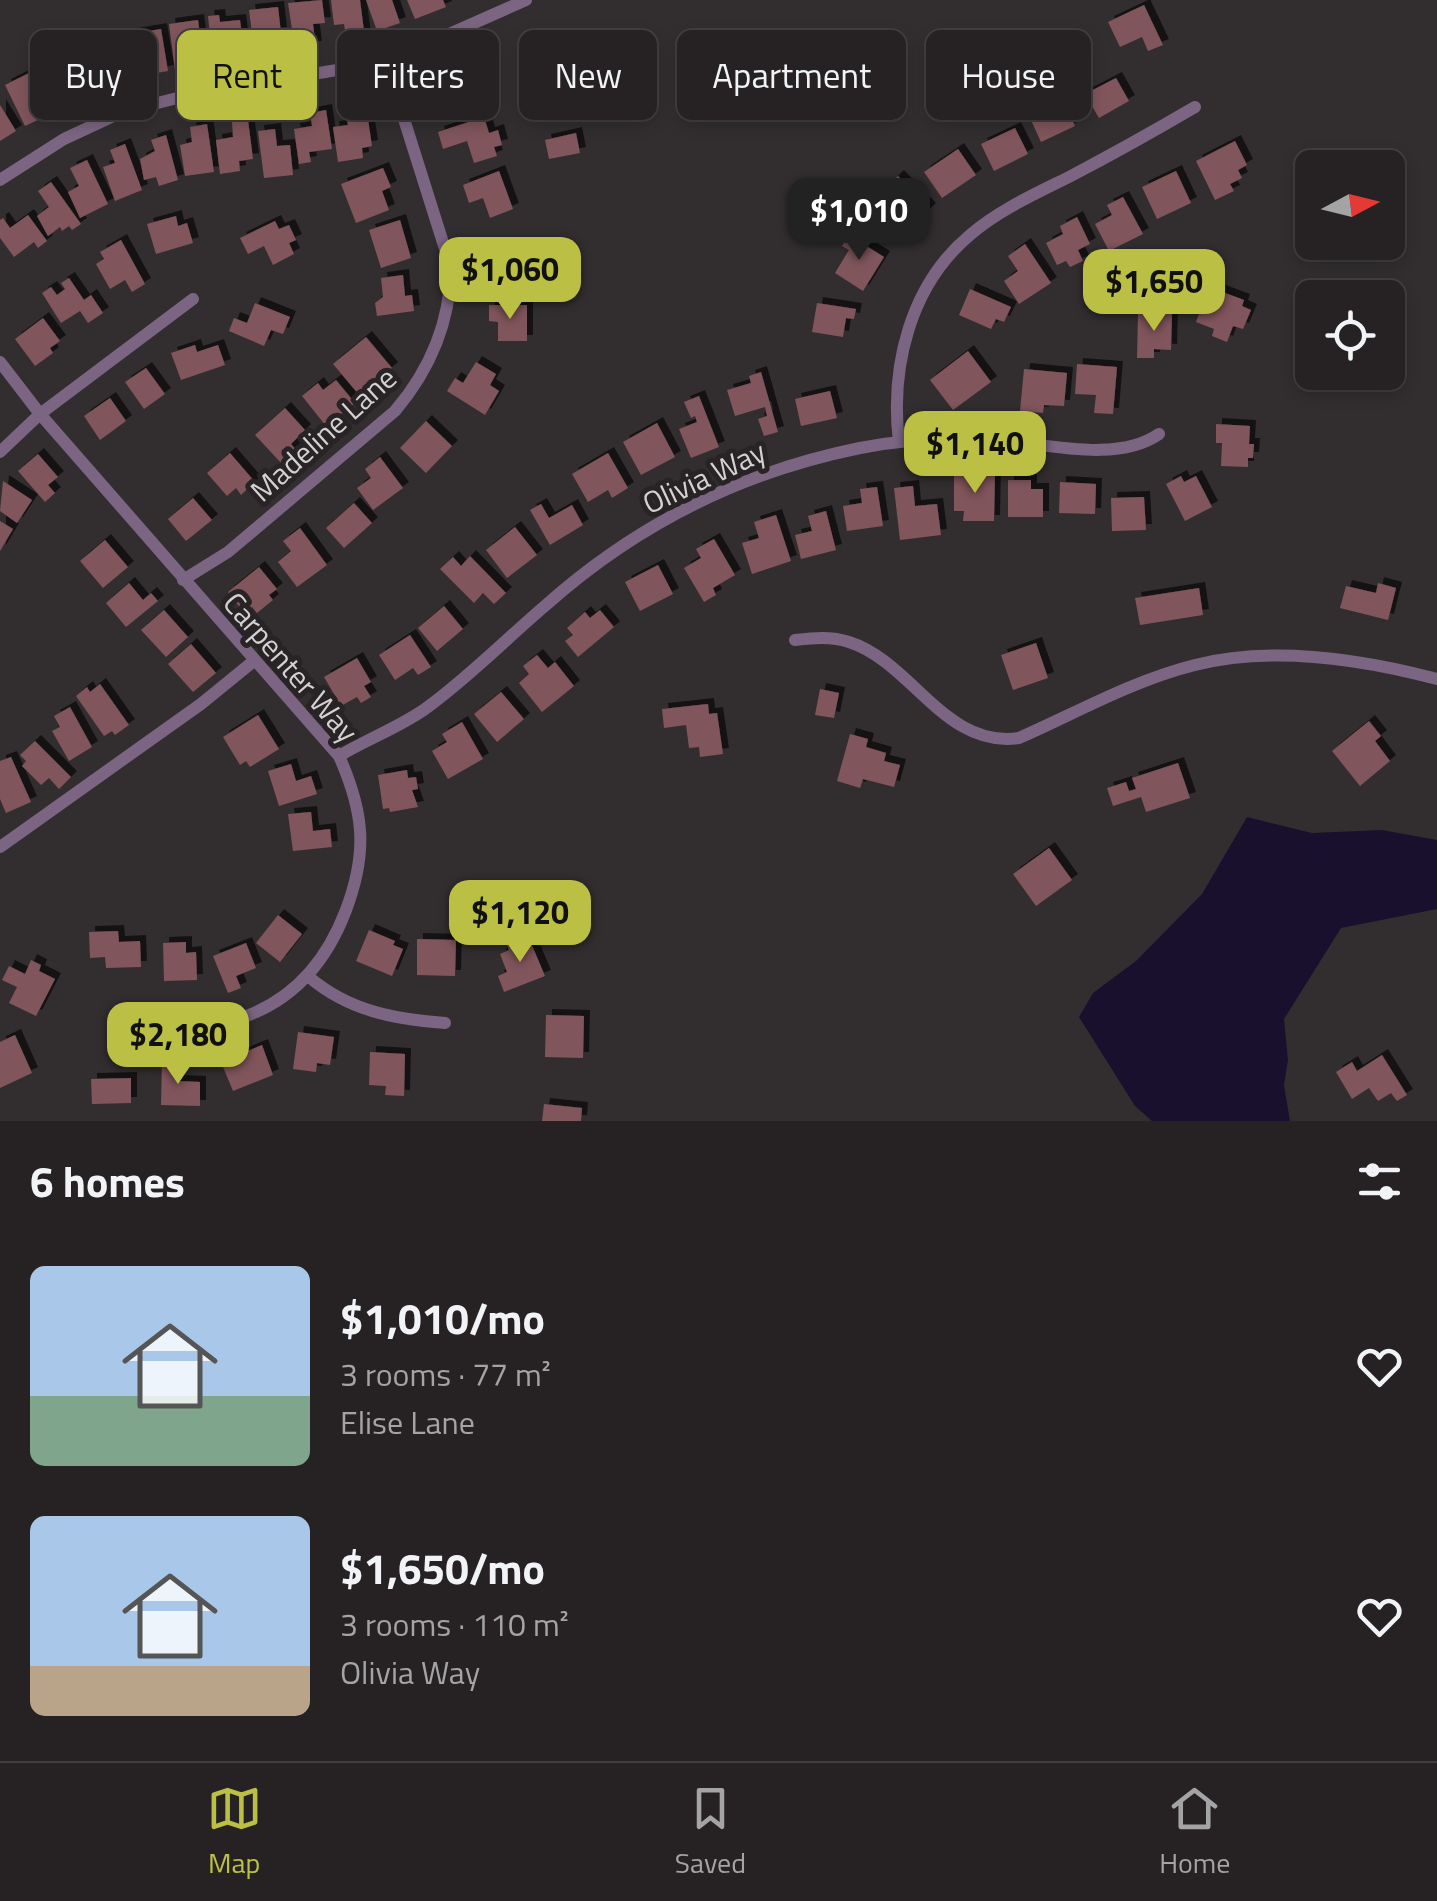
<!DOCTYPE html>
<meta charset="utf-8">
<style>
body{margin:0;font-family:"Titillium Web",sans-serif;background:#2e2a2c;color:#f1f3f6;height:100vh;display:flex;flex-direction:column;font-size:38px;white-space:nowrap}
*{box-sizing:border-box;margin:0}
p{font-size:32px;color:#a4a4a6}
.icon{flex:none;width:55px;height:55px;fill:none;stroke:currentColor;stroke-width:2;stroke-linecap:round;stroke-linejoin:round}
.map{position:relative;height:1121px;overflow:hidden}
.side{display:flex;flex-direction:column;background:#262224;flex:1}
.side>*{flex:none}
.top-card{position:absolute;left:30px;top:30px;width:1378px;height:90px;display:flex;gap:20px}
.needle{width:65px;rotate:83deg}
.buttons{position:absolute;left:1295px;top:150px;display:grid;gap:20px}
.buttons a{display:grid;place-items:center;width:110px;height:110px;border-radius:15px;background:#262224;box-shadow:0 5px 15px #0003,0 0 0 2px #423f41;font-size:50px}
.price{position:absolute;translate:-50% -85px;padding:0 22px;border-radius:20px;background:#bbc044;color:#111;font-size:32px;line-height:65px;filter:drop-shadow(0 2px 5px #0008)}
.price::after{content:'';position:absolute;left:50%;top:60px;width:30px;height:22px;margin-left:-15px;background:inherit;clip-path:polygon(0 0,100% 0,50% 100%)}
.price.active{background:#222;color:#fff}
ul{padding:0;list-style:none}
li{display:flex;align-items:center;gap:30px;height:250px;padding:0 30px}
li span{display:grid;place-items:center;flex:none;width:280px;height:200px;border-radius:15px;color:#555}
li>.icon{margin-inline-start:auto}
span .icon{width:120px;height:120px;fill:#fffc;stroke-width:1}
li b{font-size:42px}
h2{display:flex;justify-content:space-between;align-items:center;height:120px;padding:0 30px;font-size:42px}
.tag{padding:0 35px;border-radius:15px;background:#262224;box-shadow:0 5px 15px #0003,0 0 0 2px #423f41;font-size:35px;line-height:90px}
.tag.active{background:#bbc044;color:#111}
.tab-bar{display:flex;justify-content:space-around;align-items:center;height:140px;border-top:2px solid #423f41;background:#262224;font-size:28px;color:#a4a4a6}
.tab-bar a{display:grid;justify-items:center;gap:5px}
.tab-bar .active{color:#bbc044}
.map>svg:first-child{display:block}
</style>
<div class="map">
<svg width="1437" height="1121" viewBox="0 0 1437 1121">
<defs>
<filter id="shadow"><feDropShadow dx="6" dy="-6" stdDeviation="0" flood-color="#0009"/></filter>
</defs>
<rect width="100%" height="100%" fill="#322e30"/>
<path fill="#19102e" d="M1247 817 1312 833 1382 830 1437 840V909L1341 928 1284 1019 1288 1060 1284 1085 1290 1121H1152L1135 1106 1079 1017 1093 993 1136 961 1202 894Z"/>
<path fill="#80555b" filter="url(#shadow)" d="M322 0 325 23 313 24 316 47 295 49 288 3Z
M331 0H360L365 39 347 42 344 24 334 25Z
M366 0H392L400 23 377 31Z
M407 0H443L446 7 415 19Z
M1144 5 1163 45 1148 51 1142 37 1120 47 1108 22Z
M278 7 281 33 271 34 273 54 255 56 249 10Z
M219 15 220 22 240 20 243 43 230 45 232 60 213 62 208 16Z
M198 20 202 50 192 51 194 68 175 70 169 24Z
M161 29 168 71 151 74 149 64 138 66 132 34Z
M112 35 122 68 112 71 116 83 98 89 84 44Z
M70 56 87 95 71 102 67 93 56 98 43 69Z
M31 72 43 95 33 100 42 118 25 126 5 85Z
M452 74 466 110 437 122 423 86Z
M1116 78 1129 101 1099 118 1085 94Z
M1059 93 1075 126 1041 142 1026 109Z
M0 105 16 131 0 141Z
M366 106 372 146 362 148 363 158 338 162 333 127 348 125 345 109Z
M326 110 332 149 309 152 311 162 299 164 294 129 312 126 310 113Z
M484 117 489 133 498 130 502 145 494 147 497 156 474 163 467 141 443 149 438 132Z
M248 120 253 159 239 161 240 171 220 174 216 140 233 137 232 122Z
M207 124 214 172 185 176 180 145 192 142 190 127Z
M1015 128 1028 154 994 171 981 144Z
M275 129 277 146 290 145 293 175 264 178 258 131Z
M576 133 580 153 549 159 545 140Z
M166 135 178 180 159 186 156 177 144 180 140 159 155 151 151 140Z
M1235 141 1247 165 1238 170 1242 178 1230 184 1234 191 1215 200 1196 161Z
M125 144 142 190 115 201 103 167 115 163 110 150Z
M958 149 976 175 942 198 924 172Z
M87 160 108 204 80 218 68 192 79 186 70 168Z
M383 168 391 187 382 191 389 210 356 223 341 184Z
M499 171 513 209 490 218 483 198 469 203 463 185Z
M1176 171 1191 203 1157 219 1142 187Z
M898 176 930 209 917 221 906 210 889 226 876 212 883 206 875 198Z
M51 182 81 224 72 230 69 226 62 231 60 227 48 236 37 216 49 207 38 191Z
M1123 197 1143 234 1109 251 1095 224 1112 215 1107 205Z
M28 215 47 241 38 248 34 242 14 257 0 238V220L3 218 10 228Z
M176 216 178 226 187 223 193 243 156 254 147 224Z
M1077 217 1090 244 1078 250 1083 261 1070 267 1066 261 1057 265 1046 243 1063 234 1060 226Z
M400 220 411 258 381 268 369 230Z
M275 221 279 229 289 225 296 240 289 243 294 254 273 265 264 246 248 254 240 238Z
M849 235 884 257 863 291 835 273 849 250 842 246Z
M121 240 145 284 132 292 125 280 110 289 96 264 104 259 100 252Z
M515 243 516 258 525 257 527 270 517 271V279L493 281 492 271 483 272 481 246Z
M1025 244 1051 283 1019 304 1004 281 1018 271 1008 256Z
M403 275 405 296 412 295 414 311 377 316 375 303 383 297 381 278Z
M69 278 84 300 91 295 103 313 88 323 80 311 61 323 42 293 51 287 57 295 65 289 61 283Z
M1209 287 1244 300 1242 306 1251 310 1243 329 1233 326 1227 342 1212 336 1214 329 1196 322Z
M970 289 1011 307 1004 322 996 319 991 329 959 315Z
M255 303 290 317 283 334 271 330 264 346 229 331 234 318 247 323Z
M817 303 856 309 854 319 846 318 843 337 812 332Z
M489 305H527V341H498V322L489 321Z
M1138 313 1172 314 1171 350 1154 349V358H1137Z
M43 318 60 341 50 348 53 353 35 366 15 339Z
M366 337 392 368 360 396 333 364Z
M195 345 197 352 218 345 225 365 181 380 171 353Z
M968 351 991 382 953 410 930 380Z
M476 362 496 374 490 385 499 391 485 415 447 391 455 378 463 383Z
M1077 364 1117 367 1113 414 1094 413 1096 395 1075 394Z
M146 368 165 394 144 409 125 382Z
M1024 369 1067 373 1064 406 1044 405 1043 413 1020 411Z
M761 372 778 432 764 436 758 419 767 416 765 407 735 416 727 390 751 383 749 376Z
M336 380 355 403 326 426 302 396 318 383 323 390Z
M830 391 837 418 801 426 795 399Z
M699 396 719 447 691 458 679 429 697 422 695 416 691 418 684 402Z
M110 398 126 421 100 440 84 416Z
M285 408 305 430 291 444 297 451 282 464 255 435Z
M426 421 452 446 426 473 400 448Z
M657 423 675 457 641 475 623 442Z
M1216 424 1250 426 1249 444H1254L1253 458H1248V467L1221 466 1222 443H1216Z
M230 453 255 482 241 495 236 488 227 496 207 473Z
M608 453 628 488 612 498 608 490 588 502 572 474Z
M38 454 58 477 48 485 55 493 45 502 18 471Z
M380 457 403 488 373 510 357 488 371 478 365 469Z
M954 472 995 473 994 521H963L964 511H954Z
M1181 476 1184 482 1196 476 1212 507 1185 521 1166 484Z
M1008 480H1031V489H1043V517H1008Z
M3 481 32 500 17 523 0 511Z
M1060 482 1096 484 1095 514 1059 513Z
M913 486 915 506 937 504 941 535 900 540 894 488Z
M877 487 883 526 847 531 843 506 862 503 860 489Z
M1144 497 1146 530 1112 531 1111 498Z
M193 498 212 520 186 541 168 519Z
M354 503 372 523 344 548 326 528Z
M541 504 549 518 572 505 583 525 550 545 530 510Z
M826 511 836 550 801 559 795 535 812 531 808 516Z
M776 515 791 561 752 574 742 543 759 538 754 522Z
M0 521 13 529 0 551Z
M515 527 537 555 507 578 486 550Z
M300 528 327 565 297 587 278 562 291 551 283 541Z
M714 539 735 575 713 588 716 595 704 602 684 568 701 558 696 549Z
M105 540 128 567 103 588 80 561Z
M470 556 506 593 494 604 483 593 474 603 440 569 453 557 461 566Z
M658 565 673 594 640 611 625 582Z
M259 567 277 589 269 595 273 600 257 613 252 607 244 613 228 592Z
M129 583 143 600 151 593 158 601 126 627 106 603Z
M1378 583 1396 588 1388 620 1340 608 1346 586 1376 593Z
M1199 588 1203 615 1140 625 1135 598Z
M444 606 463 629 437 651 418 628Z
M164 610 188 637 166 657 141 630Z
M600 610 614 627 578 657 565 641 573 635 567 628 585 612 590 618Z
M410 635 431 667 418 675 413 668 395 680 379 655Z
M1036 643 1048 678 1013 690 1001 655Z
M191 644 216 673 193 692 168 664Z
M537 655 548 668 555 662 574 686 542 712 519 683 529 674 523 666Z
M357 658 371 682 364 686 371 697 361 703 357 697 341 706 324 677Z
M100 684 129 725 115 735 112 731 104 736 76 696 87 687 90 692Z
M820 689 839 693 834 718 815 715Z
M501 692 524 719 497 742 474 714Z
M708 704 709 714 717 713 723 754 700 757 699 747 689 748 686 725 664 728 662 709Z
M70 707 92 747 69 761 52 731 60 727 54 716Z
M258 715 279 749 250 767 246 761 240 765 223 737Z
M1369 721 1381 736 1375 741 1390 761 1360 786 1332 751Z
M462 722 483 759 448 779 432 751 447 742 442 734Z
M850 734 868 739 866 747 886 753 884 761 900 765 894 787 863 779 860 788 837 781Z
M35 741 71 777 59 789 49 778 41 785 22 766 26 761 20 755Z
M11 757 31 802 6 813 0 799V761Z
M1178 763 1190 798 1146 812 1141 797 1113 806 1107 788 1126 782 1129 791 1136 789 1132 778Z
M291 764 296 781 311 776 317 794 279 806 268 771Z
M407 770 408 778 416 777 418 789 412 790 418 807 390 812 389 808 383 809 378 775Z
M311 812 313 831 330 829 332 847 293 851 288 814Z
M1049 848 1072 880 1036 906 1013 874Z
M278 915 302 934 280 962 256 943Z
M369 930 395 941 393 945 403 949 392 976 356 961Z
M118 931 119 942 140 941 141 967 106 968 105 957 90 958 89 932Z
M528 936 545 976 504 992 498 976 507 972 500 954 509 950 507 945Z
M417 939 456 940 455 976 417 975Z
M186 942V953L196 952 197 980 164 981 163 943Z
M246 943 256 968 236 976 241 988 228 993 213 956Z
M31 960 41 965 39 971 55 979 36 1016 9 1003 17 987 2 980 9 966 25 974Z
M546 1015 584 1016 583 1058 545 1057Z
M298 1032 334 1037 330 1065 317 1063 316 1072 293 1069Z
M15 1035 32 1073 0 1088V1042Z
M262 1045 273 1075 233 1091 221 1062Z
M370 1052 405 1054 404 1096 385 1095 386 1086 369 1085Z
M1382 1055 1407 1095 1397 1101 1391 1093 1378 1101 1369 1088 1352 1099 1336 1072 1352 1062 1357 1071Z
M162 1060H179V1081L200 1082V1106L161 1105Z
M131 1078V1103L92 1104 91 1079Z
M544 1104 582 1108 581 1121H542Z"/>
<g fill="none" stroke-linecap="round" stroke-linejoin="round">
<path stroke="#7c6582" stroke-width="12" d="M0 180 64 139 122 112 197 93 386 62 526 0
M0 362 40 414 339 756C364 812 368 852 346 910 306 1016 221 1038 116 1027
M899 442C890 367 910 285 970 235 999 210 1035 194 1069 177 1111 155 1154 131 1195 107
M0 452 40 414 193 299
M183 580 228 552 395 411C430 370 450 323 451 268L386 62
M795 640C813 638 831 636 849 642 912 662 945 749 1019 738 1076 713 1134 680 1195 665 1273 645 1361 659 1437 679
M339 756C367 739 398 728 425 709 468 678 506 639 546 605 637 524 741 472 860 448 900 440 941 438 981 439 1035 440 1113 466 1159 434
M0 847 201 704 255 660
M309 977C349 1011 394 1019 445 1023"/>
</g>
<g text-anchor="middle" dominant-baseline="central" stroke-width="10" stroke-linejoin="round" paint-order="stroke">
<g font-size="30" fill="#d4d1d2" stroke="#282426">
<text transform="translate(323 434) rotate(-42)">Madeline Lane</text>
<text transform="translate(704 477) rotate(-25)">Olivia Way</text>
<text transform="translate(291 667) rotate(49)">Carpenter Way</text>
</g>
</g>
</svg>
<div class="buttons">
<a><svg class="needle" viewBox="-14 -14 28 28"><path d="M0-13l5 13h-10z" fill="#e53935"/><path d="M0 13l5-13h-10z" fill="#a4a4a6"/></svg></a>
<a><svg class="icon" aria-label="locate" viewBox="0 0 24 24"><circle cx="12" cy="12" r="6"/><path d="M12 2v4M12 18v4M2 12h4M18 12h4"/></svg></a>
</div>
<b class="price active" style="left:859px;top:263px">$1,010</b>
<b class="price" style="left:510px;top:322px">$1,060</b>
<b class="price" style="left:1154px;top:334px">$1,650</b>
<b class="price" style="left:975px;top:496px">$1,140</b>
<b class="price" style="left:520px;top:965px">$1,120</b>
<b class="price" style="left:178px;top:1087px">$2,180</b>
<div class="top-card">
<a class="tag">Buy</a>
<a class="tag active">Rent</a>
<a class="tag">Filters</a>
<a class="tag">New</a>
<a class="tag">Apartment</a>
<a class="tag">House</a>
</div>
</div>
<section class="side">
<h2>6 homes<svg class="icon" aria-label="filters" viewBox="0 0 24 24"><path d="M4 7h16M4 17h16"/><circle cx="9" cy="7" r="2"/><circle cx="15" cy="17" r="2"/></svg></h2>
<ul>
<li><span style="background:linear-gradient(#a9c7e8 65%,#7fa58c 0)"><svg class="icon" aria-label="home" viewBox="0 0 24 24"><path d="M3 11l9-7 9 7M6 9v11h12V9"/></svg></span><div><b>$1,010/mo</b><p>3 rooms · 77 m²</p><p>Elise Lane</p></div><svg class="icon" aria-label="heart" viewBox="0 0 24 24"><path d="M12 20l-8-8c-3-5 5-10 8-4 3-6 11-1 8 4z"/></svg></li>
<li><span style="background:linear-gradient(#a9c7e8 75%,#b9a48a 0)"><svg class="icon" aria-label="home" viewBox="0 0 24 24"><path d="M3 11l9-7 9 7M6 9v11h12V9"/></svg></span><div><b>$1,650/mo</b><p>3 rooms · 110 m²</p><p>Olivia Way</p></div><svg class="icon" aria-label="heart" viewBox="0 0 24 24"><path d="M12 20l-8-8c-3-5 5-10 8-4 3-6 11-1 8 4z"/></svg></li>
</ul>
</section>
<nav class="tab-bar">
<a class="active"><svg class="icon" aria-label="map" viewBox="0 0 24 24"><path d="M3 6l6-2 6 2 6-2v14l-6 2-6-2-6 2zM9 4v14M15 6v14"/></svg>Map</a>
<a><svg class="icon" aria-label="saved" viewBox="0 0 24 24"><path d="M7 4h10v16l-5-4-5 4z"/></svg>Saved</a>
<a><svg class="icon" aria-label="home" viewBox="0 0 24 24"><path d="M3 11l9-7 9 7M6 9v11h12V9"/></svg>Home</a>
</nav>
